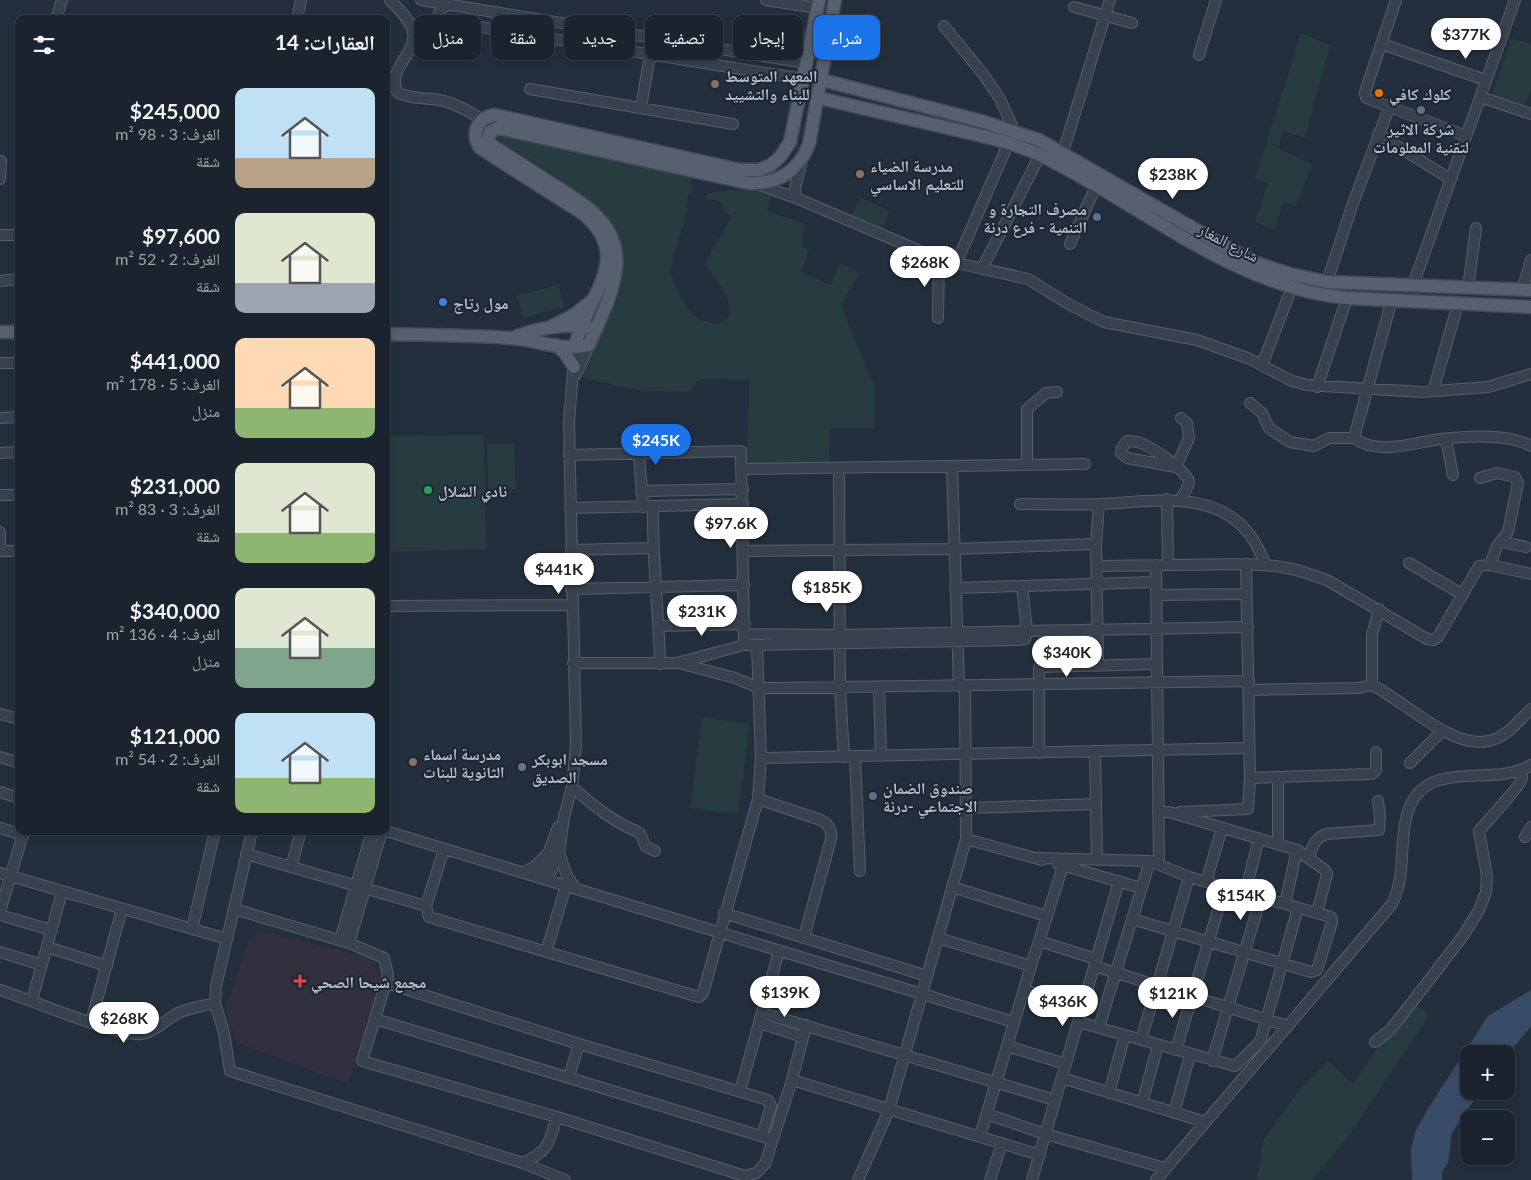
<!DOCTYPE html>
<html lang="ar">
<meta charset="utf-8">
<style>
body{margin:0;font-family:Lato,"Noto Naskh Arabic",sans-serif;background:#282f3a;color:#f1f3f6;direction:rtl;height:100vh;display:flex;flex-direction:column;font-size:19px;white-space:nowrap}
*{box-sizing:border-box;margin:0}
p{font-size:16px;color:#a0a4aa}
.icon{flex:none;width:28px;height:28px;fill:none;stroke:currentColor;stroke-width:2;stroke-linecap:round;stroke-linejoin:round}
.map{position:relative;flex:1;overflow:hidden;direction:ltr}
.sheet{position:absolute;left:15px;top:15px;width:375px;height:820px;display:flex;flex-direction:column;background:#1b232e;border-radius:10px;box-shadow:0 2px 8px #0003,0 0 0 1px #39404a;direction:rtl}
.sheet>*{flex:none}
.banner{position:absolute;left:405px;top:15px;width:475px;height:45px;direction:rtl;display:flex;gap:10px}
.buttons{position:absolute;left:1460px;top:1045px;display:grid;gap:10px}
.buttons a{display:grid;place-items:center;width:55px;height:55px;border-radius:10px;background:#1b232e;box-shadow:0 2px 8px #0003,0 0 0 1px #39404a;font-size:25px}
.price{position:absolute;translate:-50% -42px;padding:0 11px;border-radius:18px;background:#fff;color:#222;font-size:16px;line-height:32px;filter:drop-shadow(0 1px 2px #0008)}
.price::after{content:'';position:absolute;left:50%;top:30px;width:15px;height:11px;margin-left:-8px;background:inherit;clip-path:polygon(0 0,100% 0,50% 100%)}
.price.active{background:#1a73e8;color:#fff}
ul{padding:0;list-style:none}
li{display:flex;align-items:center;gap:15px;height:125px;padding:0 15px}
li span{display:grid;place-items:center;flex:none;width:140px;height:100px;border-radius:10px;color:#555}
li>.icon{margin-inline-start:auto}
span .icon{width:60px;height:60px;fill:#fffc;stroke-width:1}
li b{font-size:21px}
h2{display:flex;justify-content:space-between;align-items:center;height:60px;padding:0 15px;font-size:21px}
.pill{padding:0 18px;border-radius:10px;background:#1b232e;box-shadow:0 2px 8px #0003,0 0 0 1px #39404a;font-size:18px;line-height:45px}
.pill.active{background:#1a73e8;color:#fff}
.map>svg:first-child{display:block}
</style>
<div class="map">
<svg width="1531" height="1180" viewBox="0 0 1531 1180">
<rect width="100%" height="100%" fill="#242f3e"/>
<path fill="#32303f" d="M268 932 365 957 372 962 382 976 348 1084 238 1043 229 1022 227 1004 248 942 257 933Z"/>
<path fill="#263c3f" d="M1301 33 1330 45 1305 138 1284 131 1278 148 1312 164 1296 206 1284 202 1274 230 1255 222 1268 183 1255 179Z
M1511 39 1531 44V90L1525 106 1492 95Z
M493 131 683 174 691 179 692 190 688 196 686 214 670 271C673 283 683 303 691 313 705 327 736 329 728 302 725 289 713 277 706 265L708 257 732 217 724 212 721 202 705 198 708 193C728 190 754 187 772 197L767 211 805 224 802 247 809 249 802 273 831 285 839 263 860 273 841 305 874 386V429H830L829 464 747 466 749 380 699 379 689 392 643 391 583 378 585 358 610 301 613 228 606 215 590 200 524 155 492 140Z
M860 197 890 211 882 228 852 215Z
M558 285 565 307 523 318 517 296Z
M484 435 486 549 386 552V436Z
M487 443H514L516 489H488Z
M702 717 750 724 738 814 690 808Z
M1411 999 1429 1015 1349 1136 1312 1180H1257L1263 1140 1298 1092 1329 1061 1353 1084Z"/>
<path fill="#394c67" d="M1531 990V1026L1506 1057V1054H1469V1091H1480L1452 1133 1448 1162 1442 1172V1180H1412L1411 1150 1415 1132 1429 1107 1488 1016Z"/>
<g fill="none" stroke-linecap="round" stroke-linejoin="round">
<g stroke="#565f6c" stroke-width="12">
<path id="minor" d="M390 0C398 9 411 20 413 32 417 54 385 71 398 93 410 98 419 98 432 99 450 100 468 111 483 120
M421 0 806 63
M766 0 817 8
M1396 0 1365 92 1366 98 1466 136
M451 5 443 7 439 13 443 21 803 79
M1074 7 1132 23
M56 19 62 0
M297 19 301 0
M944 26 983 74 1000 99 1014 130
M1382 44 1485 80
M1199 55 1216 0
M530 89 733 124
M1480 97 1531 114
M641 108 650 55
M1378 134 1450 179
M1063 152 1110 0
M0 179 1 161
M757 184 796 198 939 259 1028 279 1070 305 1104 322 1197 340 1250 359 1292 381 1307 385 1422 392 1488 387 1531 374
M796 198 795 188 802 160
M0 235H19
M1070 244 1096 186
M956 264 1008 144
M982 269 1040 155
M0 281 19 279
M1327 282 1352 206 1389 108
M1468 288 1476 228
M1522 290 1531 260
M1392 299 1354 438C1378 456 1413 443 1440 439 1467 436 1507 433 1531 446
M1411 301 1413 285 1515 0
M938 318 939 259
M0 363H19
M1262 365 1292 287
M576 374 589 345
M1317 387 1347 298
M1433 391 1458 304
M1250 403 1262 413 1269 428 1290 442 1314 446 1329 438H1354
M0 418 19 417
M1446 439 1453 475
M0 453 19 452
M639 454 643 507
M569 455 741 451 744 645
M1027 464V409L1046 393 1057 392
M952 466 959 686
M839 468 840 688 844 757
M742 469 1085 464
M1480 478 1497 473 1515 477 1518 483 1508 532 1497 546 1490 565
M641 491 743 489
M0 495H19
M1167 499 1168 564
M1180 500C1183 495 1189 487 1189 482 1187 471 1153 448 1143 444 1138 441 1132 441 1127 441L1122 448 1121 453 1127 458 1176 467 1189 438 1187 423 1181 418
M1020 504C1047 504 1073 505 1100 504 1153 502 1221 487 1254 541 1259 549 1262 557 1266 565
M653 506C652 559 659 612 660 664
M570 508 743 504
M0 532V551
M1502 542 1526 547
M571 550 652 548
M0 551H19
M744 551 954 549 1096 544
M1409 563 1463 595
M1246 564 1250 778 1372 774 1376 770V752
M1156 565 1159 864
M1098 566 1246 564 1276 566 1297 570 1327 580 1427 639 1433 640 1438 637 1479 566 1490 565 1531 574
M955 588 1156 582
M571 589 744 585
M1156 595 1246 594
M386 606 571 605
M659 626 745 624
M745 634 840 635 1027 631 1022 586
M757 645 761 758 1249 748
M573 663H677L744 645 1019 640 1025 639 1027 631 1248 627
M679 663 735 678 759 688H772L1249 681
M1098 665 1096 544 1099 504
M1372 685C1405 701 1457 755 1495 739 1509 734 1520 719 1531 709
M879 687 881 756
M1249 690 1359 688 1372 685V635L1379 609
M0 714 19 719
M1095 751 1097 859
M1039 753V667L1157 664
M0 757 19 763
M855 757 860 871
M1410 763 1441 732
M1278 778V844
M572 787C594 806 613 822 640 833L646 847 655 851
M0 792 19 798
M758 799 821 820C829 824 832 830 831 839L804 937
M965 808 1096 804
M1158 812H1169L1297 850 1325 870 1327 874 1317 913
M1180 812 1248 809 1250 778
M0 828 23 835
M252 831 216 986 215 1003 224 1033 230 1071 523 1163 565 1180
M386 831 1014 1022
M1525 837 1531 827
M966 839 1042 860
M444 849 426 906 429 917 699 997 703 993 758 799 761 758
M559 853 567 876 576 889
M246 854 426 906
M1037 858 1150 861 1189 877 1331 917 1332 922 1317 970 1311 972 1132 919
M1309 858C1312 847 1314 839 1326 834L1379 830 1380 817 1378 801
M1058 864 1141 888
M291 867 301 831
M0 873 227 939
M522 873 534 867 546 855
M539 878 558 827
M547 880 559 853 564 817 572 787 576 746 569 422 575 346
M1206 882 1222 828
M952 887 1046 916
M1245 893 1259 838
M1285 904 1297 850
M234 909 349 943 384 958 388 976 362 1061 557 1117 745 1176 756 1173 765 1164 792 1080 806 1025
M0 911 24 831
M724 913 927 976
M0 915 51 930
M192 929 215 831
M938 938 1031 966
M340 940 372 831
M1039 941 1096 959
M349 943 382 831
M47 947 107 966
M0 952 42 965
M546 952 566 886
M1094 966 1288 1026
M386 983 579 1044 768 1100 771 1106 762 1136
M0 990C29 999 117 1037 142 1034 154 1032 167 1019 178 1013 189 1008 203 1006 215 1003
M1024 990 1082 1008
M32 1000 62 892
M763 1013 1055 1100
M375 1019 767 1138
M91 1022 122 909
M1078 1022 1235 1066 1260 1042 1298 908
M760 1023 803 1037
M1099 1027 1150 861
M1141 1040 1189 877
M1375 1042 1390 1030 1406 1010 1463 936 1479 910 1486 892 1487 876 1479 831C1487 821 1522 785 1522 777L1519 772
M1007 1046 1066 1064
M1176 1050 1225 887
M1212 1061 1261 897
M569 1077 579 1044
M1062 1078 1205 1122
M792 1080 1040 1155
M740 1091 779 951
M1109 1093 1125 1035
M1142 1103 1158 1045
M1174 1113 1190 1055
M987 1114 1045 1134 1165 1168
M980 1136 1031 966 1063 866
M523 1163C550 1150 548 1144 557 1117
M858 1180 889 1110 966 839 965 686
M990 1180 1002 1143
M1032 1180 1119 881
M1156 1180 1392 904C1408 872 1397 837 1410 806 1431 758 1494 788 1531 765"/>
</g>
<g stroke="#414a57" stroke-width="15">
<path id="major" d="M822 80 981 121 1039 140 1226 247 1259 264 1290 274 1327 282 1531 290
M819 98C862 108 905 118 948 128 979 135 1013 142 1042 156 1142 204 1232 287 1347 298L1531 307
M554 325 574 315 594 299
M0 332H19
M386 334C427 335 468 335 509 338 534 339 563 352 589 345 599 321 613 295 616 269 621 223 582 203 549 182 530 169 510 157 491 145L488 140 490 132 498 128 748 183C777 185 799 171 809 144L835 0
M512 338C530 330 568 322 588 327
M556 345 565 353 574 367
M575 346C585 298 637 257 582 213L480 148C470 133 478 117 495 115L740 170H759L771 165 780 157 790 142 819 0"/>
</g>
<use href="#minor" stroke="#38414e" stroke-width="10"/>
<use href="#major" stroke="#56606e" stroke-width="12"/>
</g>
<g fill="#8d6e63" stroke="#1d2633" stroke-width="2">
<circle cx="715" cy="84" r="5"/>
<circle cx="860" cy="174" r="5"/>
<circle cx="413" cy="762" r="5"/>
</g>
<circle fill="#e8710a" stroke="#1d2633" stroke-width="2" cx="1379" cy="93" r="5"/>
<g fill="#5c6f8a" stroke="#1d2633" stroke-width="2">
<circle cx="1421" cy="110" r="5"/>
<circle cx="1097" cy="217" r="5"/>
<circle cx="873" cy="796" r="5"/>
</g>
<circle fill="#3f7fe0" stroke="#1d2633" stroke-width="2" cx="443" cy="302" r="5"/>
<circle fill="#2e9e5b" stroke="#1d2633" stroke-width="2" cx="428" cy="490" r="5"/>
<circle fill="#6b7280" stroke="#1d2633" stroke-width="2" cx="522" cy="767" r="5"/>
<path fill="#e0444e" stroke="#1d2633" stroke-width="2" d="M297.5 973.5h5v5h5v5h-5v5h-5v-5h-5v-5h5z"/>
<g text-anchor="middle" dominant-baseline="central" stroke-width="4" stroke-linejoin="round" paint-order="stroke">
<g font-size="16" font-weight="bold" fill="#b4bcc9" stroke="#1d2633" text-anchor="start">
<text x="725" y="75">المعهد المتوسط<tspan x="725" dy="18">للبناء والتشييد</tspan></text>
<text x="1389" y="93">كلوك كافي</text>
<text x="1421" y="128" text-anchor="middle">شركة الاثير<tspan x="1421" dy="18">لتقنية المعلومات</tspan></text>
<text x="870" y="165">مدرسة الضياء<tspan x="870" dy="18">للتعليم الاساسي</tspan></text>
<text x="1087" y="208" text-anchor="end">مصرف التجارة و<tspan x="1087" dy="18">التنمية - فرع درنة</tspan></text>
<text x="453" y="302">مول رتاج</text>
<text x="438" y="490">نادي الشلال</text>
<text x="423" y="753">مدرسة اسماء<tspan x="423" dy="18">الثانوية للبنات</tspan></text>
<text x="532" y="758">مسجد ابوبكر<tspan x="532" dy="18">الصديق</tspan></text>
<text x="883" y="787">صندوق الضمان<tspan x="883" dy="18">الاجتماعي -درنة</tspan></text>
<text x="311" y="981">مجمع شيحا الصحي</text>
</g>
<g font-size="16" fill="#b4bcc9" stroke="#1d2633">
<text transform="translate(1229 242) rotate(27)">شارع المغار</text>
</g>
</g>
</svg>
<div class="buttons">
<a>+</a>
<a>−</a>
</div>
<b class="price" style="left:1466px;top:60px">$377K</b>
<b class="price" style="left:1173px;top:200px">$238K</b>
<b class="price" style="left:925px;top:288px">$268K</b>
<b class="price active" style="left:656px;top:466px">$245K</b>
<b class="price" style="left:731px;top:549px">$97.6K</b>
<b class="price" style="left:559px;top:595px">$441K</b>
<b class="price" style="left:827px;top:613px">$185K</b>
<b class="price" style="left:702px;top:637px">$231K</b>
<b class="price" style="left:1067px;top:678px">$340K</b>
<b class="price" style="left:1241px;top:921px">$154K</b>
<b class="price" style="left:785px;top:1018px">$139K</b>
<b class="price" style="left:1173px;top:1019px">$121K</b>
<b class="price" style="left:1063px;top:1027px">$436K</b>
<b class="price" style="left:124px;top:1044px">$268K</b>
<div class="banner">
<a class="pill active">شراء</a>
<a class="pill">إيجار</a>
<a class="pill">تصفية</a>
<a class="pill">جديد</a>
<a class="pill">شقة</a>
<a class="pill">منزل</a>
</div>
<section class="sheet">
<h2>العقارات: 14<svg class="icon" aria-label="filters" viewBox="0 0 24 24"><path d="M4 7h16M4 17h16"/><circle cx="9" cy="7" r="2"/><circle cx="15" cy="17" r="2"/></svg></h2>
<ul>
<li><span style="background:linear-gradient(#bfe0f5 70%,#b9a48a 0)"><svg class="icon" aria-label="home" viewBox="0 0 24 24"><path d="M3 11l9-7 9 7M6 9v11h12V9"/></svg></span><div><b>$245,000</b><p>الغرف: 3 · 98 m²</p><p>شقة</p></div></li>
<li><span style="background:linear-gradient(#dfe7d0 70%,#9aa5b1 0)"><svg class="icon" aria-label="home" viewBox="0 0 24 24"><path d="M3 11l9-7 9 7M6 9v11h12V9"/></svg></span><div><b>$97,600</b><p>الغرف: 2 · 52 m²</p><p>شقة</p></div></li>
<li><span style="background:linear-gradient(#ffd9b3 70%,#8fb573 0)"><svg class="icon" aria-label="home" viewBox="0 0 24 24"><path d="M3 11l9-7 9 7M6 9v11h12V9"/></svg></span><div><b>$441,000</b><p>الغرف: 5 · 178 m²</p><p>منزل</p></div></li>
<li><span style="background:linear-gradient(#dfe7d0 70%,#8fb573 0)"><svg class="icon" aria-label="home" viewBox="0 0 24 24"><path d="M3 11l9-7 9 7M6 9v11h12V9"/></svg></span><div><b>$231,000</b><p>الغرف: 3 · 83 m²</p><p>شقة</p></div></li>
<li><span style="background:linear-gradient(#dfe7d0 60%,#7fa58c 0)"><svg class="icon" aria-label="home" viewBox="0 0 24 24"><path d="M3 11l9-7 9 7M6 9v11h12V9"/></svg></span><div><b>$340,000</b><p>الغرف: 4 · 136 m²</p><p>منزل</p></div></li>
<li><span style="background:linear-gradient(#bfe0f5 65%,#8fb573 0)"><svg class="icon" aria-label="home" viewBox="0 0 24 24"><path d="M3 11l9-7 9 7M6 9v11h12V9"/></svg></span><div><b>$121,000</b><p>الغرف: 2 · 54 m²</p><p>شقة</p></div></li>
</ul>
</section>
</div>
